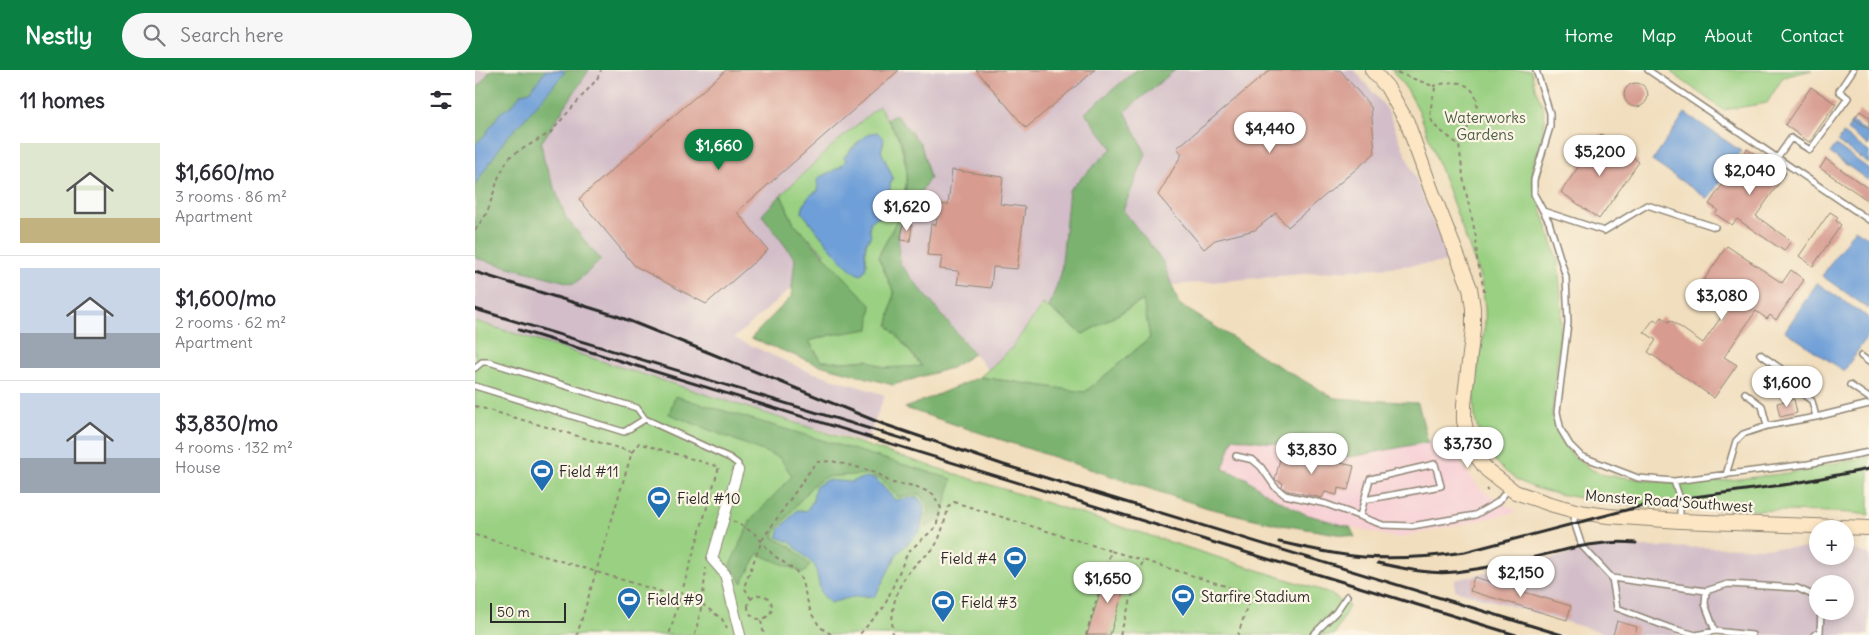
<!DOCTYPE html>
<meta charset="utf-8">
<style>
body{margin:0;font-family:Delius,sans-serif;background:#f7f7f7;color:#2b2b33;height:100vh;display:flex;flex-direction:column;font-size:19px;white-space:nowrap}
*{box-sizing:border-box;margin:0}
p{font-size:16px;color:#7c7c81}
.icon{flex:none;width:28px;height:28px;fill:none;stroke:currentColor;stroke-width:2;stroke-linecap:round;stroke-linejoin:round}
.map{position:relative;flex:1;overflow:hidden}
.side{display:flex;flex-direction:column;background:#fff;width:475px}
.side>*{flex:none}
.controls{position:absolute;left:1334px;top:450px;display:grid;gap:10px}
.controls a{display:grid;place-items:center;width:45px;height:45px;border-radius:50%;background:#fff;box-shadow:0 2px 8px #0003;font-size:25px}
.scale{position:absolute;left:15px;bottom:12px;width:76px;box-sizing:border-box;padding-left:5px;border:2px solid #2b2b2b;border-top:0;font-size:14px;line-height:18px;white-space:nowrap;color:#2b2b2b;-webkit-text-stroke:4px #fcf5e5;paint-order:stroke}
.price{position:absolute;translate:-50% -42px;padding:0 11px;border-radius:18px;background:#fff;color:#222;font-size:16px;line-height:32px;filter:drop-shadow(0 1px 2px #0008)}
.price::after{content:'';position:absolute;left:50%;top:30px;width:15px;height:11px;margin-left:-8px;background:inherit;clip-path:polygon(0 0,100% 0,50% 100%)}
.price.current{background:#0b8043;color:#fff}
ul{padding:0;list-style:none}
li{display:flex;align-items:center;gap:15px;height:125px;padding:0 20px}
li+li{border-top:1px solid #e1e1e2}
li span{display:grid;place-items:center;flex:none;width:140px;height:100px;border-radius:0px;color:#555}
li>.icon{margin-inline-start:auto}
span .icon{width:60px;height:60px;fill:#fffc;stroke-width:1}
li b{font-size:21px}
h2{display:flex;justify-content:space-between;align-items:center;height:60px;padding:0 20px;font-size:21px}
header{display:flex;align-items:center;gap:30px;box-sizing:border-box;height:70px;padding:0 25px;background:#0b8043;color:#fff}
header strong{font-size:24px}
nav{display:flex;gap:28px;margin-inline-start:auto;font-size:18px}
.search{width:350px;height:45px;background:#f7f7f7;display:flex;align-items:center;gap:12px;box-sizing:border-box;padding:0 18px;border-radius:28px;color:#7c7c81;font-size:19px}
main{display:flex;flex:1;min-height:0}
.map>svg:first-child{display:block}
</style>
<header>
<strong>Nestly</strong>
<div class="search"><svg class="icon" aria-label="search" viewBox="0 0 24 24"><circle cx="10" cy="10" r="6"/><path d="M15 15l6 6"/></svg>Search here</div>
<nav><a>Home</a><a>Map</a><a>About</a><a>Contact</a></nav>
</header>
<main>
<section class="side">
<h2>11 homes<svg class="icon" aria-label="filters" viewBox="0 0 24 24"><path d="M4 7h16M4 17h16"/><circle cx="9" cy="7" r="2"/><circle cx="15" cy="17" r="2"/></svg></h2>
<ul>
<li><span style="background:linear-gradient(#dfe7d0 75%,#c2b280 0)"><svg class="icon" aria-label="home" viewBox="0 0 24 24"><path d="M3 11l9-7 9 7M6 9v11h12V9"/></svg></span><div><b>$1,660/mo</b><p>3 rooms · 86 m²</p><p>Apartment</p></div></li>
<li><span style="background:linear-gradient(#c9d6e8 65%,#9aa5b1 0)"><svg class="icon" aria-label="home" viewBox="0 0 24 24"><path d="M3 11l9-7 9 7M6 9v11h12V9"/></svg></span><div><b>$1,600/mo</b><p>2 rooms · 62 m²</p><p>Apartment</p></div></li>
<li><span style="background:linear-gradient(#c9d6e8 65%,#9aa5b1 0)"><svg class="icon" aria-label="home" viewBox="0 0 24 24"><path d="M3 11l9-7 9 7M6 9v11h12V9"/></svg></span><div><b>$3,830/mo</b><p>4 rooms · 132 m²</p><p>House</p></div></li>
</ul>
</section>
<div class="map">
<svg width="1394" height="565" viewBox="0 0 1394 565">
<rect width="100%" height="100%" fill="#fcf5e5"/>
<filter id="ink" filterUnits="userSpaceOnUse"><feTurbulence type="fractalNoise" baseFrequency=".02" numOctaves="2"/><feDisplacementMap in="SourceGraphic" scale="10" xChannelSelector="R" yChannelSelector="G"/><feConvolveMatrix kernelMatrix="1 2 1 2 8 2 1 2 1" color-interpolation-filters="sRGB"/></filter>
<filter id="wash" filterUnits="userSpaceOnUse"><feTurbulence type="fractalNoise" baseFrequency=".0096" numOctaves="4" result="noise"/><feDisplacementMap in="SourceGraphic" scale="20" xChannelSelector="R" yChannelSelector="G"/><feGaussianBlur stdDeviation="1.12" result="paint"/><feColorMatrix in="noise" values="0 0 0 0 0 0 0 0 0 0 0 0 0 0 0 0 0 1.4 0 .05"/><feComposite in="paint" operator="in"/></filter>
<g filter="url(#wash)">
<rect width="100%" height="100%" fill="#f1debe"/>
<path fill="#f7cfd5" d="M976 366 981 384 989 398 1006 420 1042 442 922 468 875 457 830 444 792 424 771 408 748 399 758 367 815 375 876 387Z"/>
<path fill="#d2bdc8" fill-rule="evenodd" d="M0 0H54L66 72 114 0H879L912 39 975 192 638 220 524 313 425 195 342 196 259 268 330 300 410 325 391 373 0 260Z
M1142 477 1342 478V486H1370L1371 478 1394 484V565H1136L980 520V510L1122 478ZM1342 514H1370V541H1342Z"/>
<path fill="#9ad082" stroke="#627e56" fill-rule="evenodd" d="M917 0H1056L1060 18 1068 36 1070 50 1068 63 1058 97V113L1083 192 1087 240 1077 343 1084 366 1096 384 1115 399 1130 405 1212 415 1314 403 1394 386V445C1367 441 1338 442 1311 441 1244 439 1177 440 1111 429 1089 425 1065 422 1046 412 1024 400 1009 380 1002 357 993 323 1007 287 1010 252 1011 236 1008 220 1004 204L944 41 933 21Z
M1199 0H1337L1308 7 1292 33 1248 40 1197 3Z
M404 36 425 71 433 105 424 146 403 187 419 223 413 255 447 297 409 298 393 290 369 292 347 291 334 271 356 265 349 183 319 154 306 125 356 77ZM402 62 409 72 406 81 418 108 414 117 417 132 407 147 398 149 394 154 395 168C388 175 391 185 392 194L370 193 349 170 327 142C328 133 334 124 343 121L344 118 343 109C351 102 367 100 371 90L369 87C378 77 389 63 402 62Z
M669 230 675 268 610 322 505 307 536 279 568 234 608 264Z
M0 251 852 522 874 536 859 565H0Z"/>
<path fill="#7bb270" stroke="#536e4e" d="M16 0H114L66 73 69 90 91 148 126 190 99 214 0 188V21Z
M661 0H700L650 41 671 84 648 140 688 192 704 234 793 290 859 328 943 333 953 372 876 387 815 375 758 368 748 399 771 408 792 424 830 444 875 457 880 467 801 454 733 438 430 338 505 307 610 322 675 268 668 230 608 264 574 237 586 204 594 120 637 78 610 43Z
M421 45 446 74 455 108 429 146 423 162 425 194 499 284 476 298 418 315 341 294 276 268 316 227 320 189 287 145 306 125 319 154 396 235 394 259 356 265 334 271 346 291 369 292 393 290 409 298 447 296 413 255 419 223 403 187C424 147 441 118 426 72 423 64 416 56 412 49Z
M200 326 477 409 467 449 450 457 454 439 445 424 423 427 406 409 393 404 350 407 337 416 300 462 299 468 315 476 335 495 329 503 283 484 267 513 255 495 276 450 317 406 305 388 194 344Z"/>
<path fill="#6e9fd8" stroke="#4c6582" d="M71 0H89V3L49 50 31 68 0 115V75L10 65 25 43 37 35 47 23 55 21Z
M1210 43 1266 81 1233 129 1177 91Z
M1377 52 1394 64V76L1372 60Z
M402 62 409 69 406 81 418 108C411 120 419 128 413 143L396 151 394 158 396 165 391 173 390 181 391 198 386 205C373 203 337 155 327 142 329 132 333 125 343 121L342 109C351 102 367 100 371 90L369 87C379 78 389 63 402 62Z
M1368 64 1394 82V94L1363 72Z
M1361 75 1394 99V111L1355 83Z
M1380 159 1394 168V239L1347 206Z
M1342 213 1394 248V264L1369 301 1310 261Z
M390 407 401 409 420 430 443 427 449 436V445L445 461 422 484 400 527C384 524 370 529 355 533L346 523 340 496 315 472 302 467 305 459 322 440 331 441 338 431 340 417 351 410 376 412Z"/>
<g id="blocks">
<path fill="#d79b90" d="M251 0H424L262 142 293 180 231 234 160 196 104 129Z
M501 0H620L551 58Z
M795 0H865L896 37 900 83 813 157 801 143 780 160 740 170 729 179 683 125 707 84 702 78Z
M1149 25a12 12 0 1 1 24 0a12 12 0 1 1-24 0Z
M1336 17 1361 34 1334 72 1310 55Z
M1385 41 1394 47V59L1379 49Z
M1126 64 1164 92 1124 149 1086 122Z
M1272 79 1298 97 1299 95 1311 103 1281 146 1316 171 1309 181 1262 149 1257 155 1240 144 1243 140 1234 134Z
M1351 89 1394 119V131L1345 98Z
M477 100 528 107 525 134 550 137 542 199 518 197 516 218 482 214 484 203 482 201 465 199 467 186 452 185 456 154 461 155 464 134 473 135Z
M1355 142 1363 147 1361 151 1366 155 1338 196 1324 186Z
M428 154 437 155 435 171 426 170Z
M1252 176 1307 213 1316 200 1329 210 1301 250 1295 245 1292 249 1281 241 1249 287 1262 295 1239 328 1173 282 1181 270 1169 262 1179 249 1183 252 1187 247 1194 252 1195 250 1228 273 1258 230 1229 210Z
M1319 329 1322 343 1305 347 1302 333Z
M807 380 879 396 873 420 863 418 862 425 850 422 847 428 811 420 807 417 808 413 800 410Z
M632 500 653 506 635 565H612Z
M999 507 1096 536 1092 550 995 521Z
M1142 551 1162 557 1160 565H1138Z"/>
</g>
</g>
<g filter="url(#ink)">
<use href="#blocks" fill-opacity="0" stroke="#8e8474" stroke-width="1"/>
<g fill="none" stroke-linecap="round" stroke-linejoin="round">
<g stroke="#8e8474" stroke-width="8">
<path id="lane" d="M1061 0 1075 43V57L1059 110V124L1074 152 1091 207 1093 253 1082 342 1086 360 1095 375 1106 386 1163 408 1199 411 1333 394 1394 382
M1173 0 1394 150
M1302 88 1316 68 1335 80 1373 28 1364 21 1378 0
M1068 141 1129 161 1172 135 1240 157
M1285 284 1325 312V322L1337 331 1341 347
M1386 286 1394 292
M0 298 7 292H14L162 338 170 349 255 388 263 394V400
M1375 315 1394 328
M0 316 149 362 170 349
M1270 323 1287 336 1292 356
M761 386 778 390 786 397 800 417 810 425 851 434 908 455 937 456 1000 445 1023 432 1034 418
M1251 405 1261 371 1268 364 1292 356 1341 347 1394 334
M1199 411 1205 429V450
M1100 441 1099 452 1107 476 1137 508 1231 521 1253 514 1322 518 1342 527
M885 446 895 409 960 394 966 416 889 430
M1137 508 1142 538 1195 558 1221 565 1240 561 1230 534 1231 521
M1240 561 1277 565
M838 565 861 542 872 526
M1339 565 1345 562 1346 541"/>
</g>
<g stroke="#8e8474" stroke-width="12">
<path id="street" d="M263 400 237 489 250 504 265 565"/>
</g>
<g stroke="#8e8474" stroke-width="16">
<path id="secondary" d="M897 0 912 17 932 52 956 119 995 218 998 238V259L989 334V351L993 367 999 383 1012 400 1040 422 1075 434 1104 442 1133 446 1205 451 1394 458"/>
</g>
<path stroke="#8e8474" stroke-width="2" stroke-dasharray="4 4" stroke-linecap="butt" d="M915 0 958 16 960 19C950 57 956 52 984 75L989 113 1001 167 1002 189 1009 220V226
M958 16C966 14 977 11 985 13 1000 17 1005 31 1000 44 995 55 988 64 984 75
M0 160 12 143 24 106 32 91 37 85 75 63 122 9 126 0
M0 336 157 382 102 565
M157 382 164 373 244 397 194 565
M1011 419 1013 421
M258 451 279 463 298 485 321 501 326 509 336 543 345 557 357 565
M0 465 227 534 231 498
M273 537a12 12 0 1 1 24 0a12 12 0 1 1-24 0Z
M276 529 269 517 287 470 341 392 357 391 401 402 416 413 440 416 458 424 466 438 461 457 433 482 409 537 384 565
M286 551 289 565
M220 565 227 534 247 549 252 558
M418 565C415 538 421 514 441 494 446 488 456 483 460 476 467 465 470 448 474 436L479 432 636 481
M611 565 636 481 668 490
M645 565 668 490 776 524 763 565"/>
<use href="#lane" stroke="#fff" stroke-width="5"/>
<use href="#street" stroke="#fff" stroke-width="10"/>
<use href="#secondary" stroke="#fce6c4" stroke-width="14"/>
<path stroke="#2b2b2b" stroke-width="3" d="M0 202 142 246 235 283 408 354 529 395 1087 565
M0 239 435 371
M44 260 1041 565
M804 472C824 476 844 481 864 484 906 491 948 488 990 482L1182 432 1315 414 1394 399
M903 493C928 498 954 505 979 502 1002 499 1026 496 1048 490 1086 481 1122 469 1161 473"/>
</g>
</g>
<defs>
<g id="stadium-pin" transform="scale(1.25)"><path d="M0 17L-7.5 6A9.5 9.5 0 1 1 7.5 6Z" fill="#1f6fb2" stroke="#fcf5e5"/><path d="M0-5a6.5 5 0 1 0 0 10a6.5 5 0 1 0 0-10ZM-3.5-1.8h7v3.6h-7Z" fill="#fff"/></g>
</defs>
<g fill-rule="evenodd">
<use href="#stadium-pin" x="67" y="401"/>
<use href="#stadium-pin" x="184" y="428"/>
<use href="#stadium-pin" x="540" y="488"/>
<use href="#stadium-pin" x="708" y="526"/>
<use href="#stadium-pin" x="154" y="529"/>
<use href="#stadium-pin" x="468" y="532"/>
</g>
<g text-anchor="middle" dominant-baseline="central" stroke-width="4.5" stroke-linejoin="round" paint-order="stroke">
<g font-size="15" fill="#4c5d45" stroke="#fcf5e5">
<text x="1010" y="47">Waterworks<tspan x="1010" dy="17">Gardens</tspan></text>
</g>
<g font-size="15" fill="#2b2b2b" stroke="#fcf5e5" text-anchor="start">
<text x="84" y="401">Field #11</text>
<text x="202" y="428">Field #10</text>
<text x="522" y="488" text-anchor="end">Field #4</text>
<text x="726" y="526">Starfire Stadium</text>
<text x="172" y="529">Field #9</text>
<text x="486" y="532">Field #3</text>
</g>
<g font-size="15" fill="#2b2b2b" stroke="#fcf5e5">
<text transform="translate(1194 431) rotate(4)">Monster Road Southwest</text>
</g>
</g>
</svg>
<div class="controls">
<a>+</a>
<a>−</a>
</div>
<div class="scale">50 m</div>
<b class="price" style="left:795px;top:84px">$4,440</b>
<b class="price current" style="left:244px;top:101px">$1,660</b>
<b class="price" style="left:1125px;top:107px">$5,200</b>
<b class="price" style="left:1275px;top:126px">$2,040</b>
<b class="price" style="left:432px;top:162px">$1,620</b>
<b class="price" style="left:1247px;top:251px">$3,080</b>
<b class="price" style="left:1312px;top:338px">$1,600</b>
<b class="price" style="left:993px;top:399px">$3,730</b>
<b class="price" style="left:837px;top:405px">$3,830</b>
<b class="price" style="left:1046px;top:528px">$2,150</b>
<b class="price" style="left:633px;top:534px">$1,650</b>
</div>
</main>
